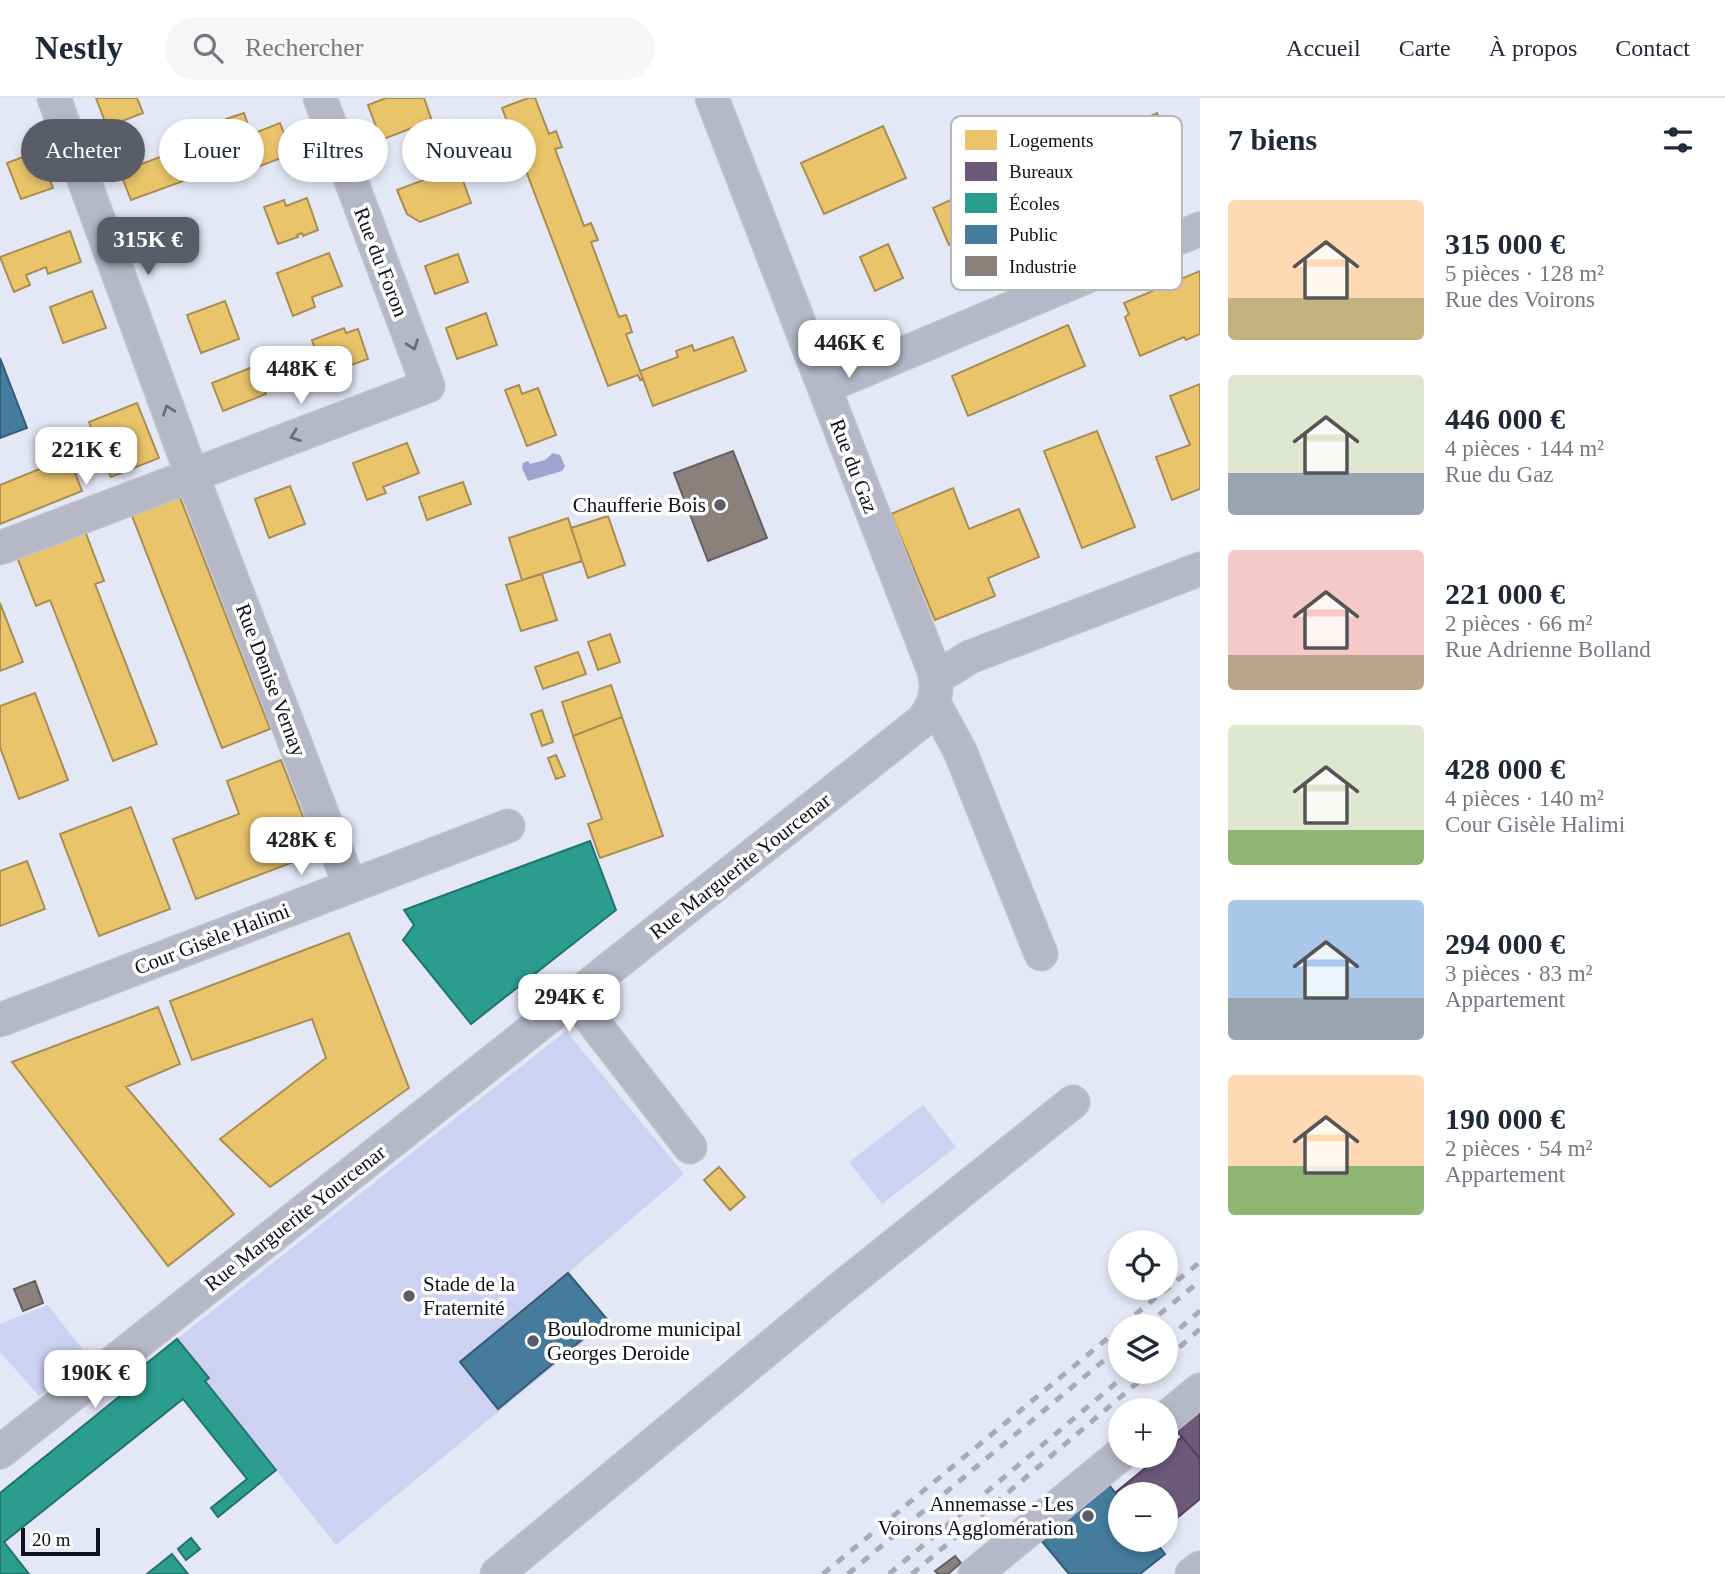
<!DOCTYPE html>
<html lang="fr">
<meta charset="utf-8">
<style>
body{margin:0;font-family:"Times New Roman",serif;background:#f6f6f7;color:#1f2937;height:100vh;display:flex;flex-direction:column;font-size:26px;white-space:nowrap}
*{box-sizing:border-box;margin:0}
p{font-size:23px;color:#747a83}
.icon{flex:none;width:38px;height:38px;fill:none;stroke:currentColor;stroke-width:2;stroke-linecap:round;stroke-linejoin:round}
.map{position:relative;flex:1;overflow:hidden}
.side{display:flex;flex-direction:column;background:#fff;width:525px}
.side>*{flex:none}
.top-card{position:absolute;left:21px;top:21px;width:665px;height:63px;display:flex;gap:14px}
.buttons{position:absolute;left:1108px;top:1132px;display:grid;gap:14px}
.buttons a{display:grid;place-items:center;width:70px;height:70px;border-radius:50%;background:#fff;box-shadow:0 4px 10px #0003;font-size:35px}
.scale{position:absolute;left:21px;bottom:18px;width:79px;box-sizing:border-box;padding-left:7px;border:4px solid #0f111b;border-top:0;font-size:19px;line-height:24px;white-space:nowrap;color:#0f111b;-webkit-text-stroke:5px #fff;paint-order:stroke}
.price{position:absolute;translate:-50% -60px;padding:0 16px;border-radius:14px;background:#fff;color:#222;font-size:23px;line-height:46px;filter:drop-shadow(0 2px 4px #0008)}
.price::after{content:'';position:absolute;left:50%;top:42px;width:21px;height:16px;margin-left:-10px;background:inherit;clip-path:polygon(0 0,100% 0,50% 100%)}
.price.on{background:#5a5c67;color:#fff}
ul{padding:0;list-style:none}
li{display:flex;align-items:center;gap:21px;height:175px;padding:0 28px}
li span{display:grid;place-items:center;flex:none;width:196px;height:140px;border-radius:7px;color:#555}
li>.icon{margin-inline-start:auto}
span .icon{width:84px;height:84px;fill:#fffc;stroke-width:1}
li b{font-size:30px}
h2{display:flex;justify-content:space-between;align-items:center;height:84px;padding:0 28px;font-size:30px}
.chip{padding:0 24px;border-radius:32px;background:#fff;box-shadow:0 4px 10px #0003;font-size:24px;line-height:63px}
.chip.on{background:#5a5c67;color:#fff}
header{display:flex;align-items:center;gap:42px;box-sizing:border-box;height:98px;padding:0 35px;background:#fff;border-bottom:2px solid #e0e1e3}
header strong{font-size:33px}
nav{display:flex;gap:38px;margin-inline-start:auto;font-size:24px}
.search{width:490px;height:63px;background:#f6f6f7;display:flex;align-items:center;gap:18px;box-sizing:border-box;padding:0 24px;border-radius:38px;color:#747a83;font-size:26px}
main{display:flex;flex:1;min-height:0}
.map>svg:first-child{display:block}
</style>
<header>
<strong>Nestly</strong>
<div class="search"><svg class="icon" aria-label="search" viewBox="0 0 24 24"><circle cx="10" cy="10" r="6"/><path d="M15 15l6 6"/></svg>Rechercher</div>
<nav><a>Accueil</a><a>Carte</a><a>À propos</a><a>Contact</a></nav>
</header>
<main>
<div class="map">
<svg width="1200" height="1476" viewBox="0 0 1200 1476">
<rect width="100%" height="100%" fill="#e4e7f5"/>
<path fill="#cdd2f2" d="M566 933 684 1076 568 1175 609 1223 336 1447 205 1283 208 1280 177 1241Z
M923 1007 956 1049 882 1106 849 1064Z
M48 1207 89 1260 39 1298 0 1254V1226Z"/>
<path fill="#9fa4d0" d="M553 355 560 357 565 368 562 373 528 383 522 370 523 365 528 363 530 366 545 362Z"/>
<path fill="#e9c46a" stroke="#a88e52" stroke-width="2" d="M96 0H137L143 15 107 29Z
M386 0H424L433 26 413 33 412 30 381 42 368 7Z
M528 0H535L549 36 556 33 562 49 555 51 584 128 591 125 598 142 591 144 619 219 626 217 629 225 632 234 626 236 643 281 640 282 638 277 608 288 502 10Z
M244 15 248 27 230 33 226 21Z
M1157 15 1174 52 1131 72 1114 34Z
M280 25 292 56 244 74 232 44Z
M883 28 906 80 824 116 801 65Z
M189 48 200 77 131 102 120 74Z
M39 53 53 90 21 101 7 65Z
M458 69 471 105 420 124 407 116 397 92Z
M979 89 995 126 949 147 933 110Z
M307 100 318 132 303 138 302 135 297 137 298 139 278 146 264 109 284 102 286 108Z
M70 133 81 164 48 176 46 169 26 177 30 187 14 194 0 159Z
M888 146 903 180 875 193 860 159Z
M329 155 342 188 312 199 315 209 293 218 277 175Z
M458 156 468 184 435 196 425 168Z
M1200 173V236L1186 242 1184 239 1140 258 1125 219 1129 216 1124 205Z
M92 193 106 230 63 245 50 209Z
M225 203 239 241 201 255 187 217Z
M486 215 497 247 457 261 446 230Z
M1068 227 1085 268 968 318 952 278Z
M344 230 346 235 358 231 368 261 337 272V270L323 274 312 242Z
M733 239 746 273 653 308 640 273 678 259 676 253 692 247 694 253Z
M255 268 266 296 223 313 212 285Z
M1200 286V391L1172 402 1156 359 1190 347 1170 298Z
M519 287 522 296 538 290 556 337 527 348 505 292Z
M137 305 159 360 111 379 89 324Z
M1097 333 1135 429 1082 450 1044 353Z
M407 345 419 375 383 389 386 395 367 402 353 365Z
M69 359 82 393 0 426V387Z
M463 384 471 406 427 422 419 399Z
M290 388 305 426 269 440 255 401Z
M953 390 969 431 1019 411 1039 459 988 480 995 498 935 522 891 416Z
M179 397 270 631 222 650 131 415Z
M608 418 625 467 588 480 571 430Z
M568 420 582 463 522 482 509 440Z
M85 433 104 483 95 486 157 646 113 663 50 502 36 508 17 459Z
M542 476 557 522 521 533 506 487Z
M0 505 23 564 0 573Z
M610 536 620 564 598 572 588 544Z
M578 554 586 576 543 591 535 569Z
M611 587 622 619 573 638 562 604Z
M35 595 68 682 19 701 0 649V608Z
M542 612 553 644 542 648 531 616Z
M622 619 663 738 600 760 588 726 602 721 573 638Z
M556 657 565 678 556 681 548 660Z
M281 662 317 755 196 801 173 741 239 716 227 683Z
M131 709 170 811 99 838 60 736Z
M27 763 45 811 0 828V773Z
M349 835 409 990 270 1089 220 1041 326 960 312 921 192 962 170 903Z
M158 909 180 966 126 989 234 1116 168 1168 12 964Z
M719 1069 745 1099 730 1112 704 1082Z"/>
<path fill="#6d597a" stroke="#51435e" stroke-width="2" d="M1200 1301V1361L1170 1325Z
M1182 1339 1200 1361V1401L1166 1429V1396H1120V1401L1115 1395 1160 1358H1166V1353Z"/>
<path fill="#2a9d8f" stroke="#22736c" stroke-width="2" d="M590 743 616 812 471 926 403 842 414 827 404 812Z
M177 1241 209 1280 205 1283 276 1372 218 1419 211 1410 247 1381 183 1301 4 1444 29 1476H0V1395L146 1277 141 1270Z
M191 1440 200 1451 186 1462 178 1451Z
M172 1456 188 1476H147Z"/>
<path fill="#457b9d" stroke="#355b76" stroke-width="2" d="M0 260 27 330 0 340Z
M568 1175 607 1221 498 1311 460 1264Z
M1103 1379 1120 1401V1442H1154L1165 1456 1140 1476H1069L1035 1435Z"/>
<path fill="#8a817c" stroke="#655f5f" stroke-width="2" d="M733 353 767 440 708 463 674 375Z
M35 1183 43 1205 23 1213 14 1191Z
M955 1458 961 1465 948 1476H938L935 1473Z"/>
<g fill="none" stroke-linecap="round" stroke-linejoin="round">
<g stroke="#bfc1cc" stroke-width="35">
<path id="minor" d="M54 0 193 380 350 788
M824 289 1200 131
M0 450 428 288 320 0
M936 580 970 559 1200 471
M934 605 960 653 1041 856
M574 899 690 1049
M0 922 508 728
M1166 1320 1200 1292
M0 1354 922 623C935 607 939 593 934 573L712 0
M497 1476 841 1190 1073 1004
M975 1476 1120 1357
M1192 1476 1200 1470"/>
</g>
<use href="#minor" stroke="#b6b8c7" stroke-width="32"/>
<path stroke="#a8aab5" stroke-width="5" stroke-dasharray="9 9" stroke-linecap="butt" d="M1121 1228 1200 1164
M1145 1228 1200 1183
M1166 1242 1200 1213
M1166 1261 1200 1231
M823 1476 1120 1230
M848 1476 1120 1249
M889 1476 1129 1274
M912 1476 1150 1274"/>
</g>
<defs><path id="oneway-chevron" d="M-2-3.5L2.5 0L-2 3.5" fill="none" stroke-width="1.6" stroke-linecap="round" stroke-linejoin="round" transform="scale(1.75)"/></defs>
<g stroke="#6b6d7a">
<use href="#oneway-chevron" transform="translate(413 247) rotate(70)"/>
<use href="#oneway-chevron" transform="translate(168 312) rotate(-110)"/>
<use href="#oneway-chevron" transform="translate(295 338) rotate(160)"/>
</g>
<g fill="#5a5c67" stroke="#fff" stroke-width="2.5">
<circle cx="720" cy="407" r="7"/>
<circle cx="409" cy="1198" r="7"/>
<circle cx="533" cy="1243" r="7"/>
<circle cx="1088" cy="1418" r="7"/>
</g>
<g text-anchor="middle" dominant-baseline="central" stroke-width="7" stroke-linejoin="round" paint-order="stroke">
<g font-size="21" fill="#0f111b" stroke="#fff">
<text transform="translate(381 164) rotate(69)">Rue du Foron</text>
<text transform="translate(854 368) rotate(69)">Rue du Gaz</text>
<text transform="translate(271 582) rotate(69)">Rue Denise Vernay</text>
<text transform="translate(740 768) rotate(-38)">Rue Marguerite Yourcenar</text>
<text transform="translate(212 841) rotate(-21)">Cour Gisèle Halimi</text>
<text transform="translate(295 1120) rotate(-38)">Rue Marguerite Yourcenar</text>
</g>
<g font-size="21" fill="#0f111b" stroke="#fff" text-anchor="end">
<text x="706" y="407">Chaufferie Bois</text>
<text x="423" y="1186" text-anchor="start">Stade de la<tspan x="423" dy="24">Fraternité</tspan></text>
<text x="547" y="1231" text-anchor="start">Boulodrome municipal<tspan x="547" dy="24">Georges Deroide</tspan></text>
<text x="1074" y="1406">Annemasse - Les<tspan x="1074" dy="24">Voirons Agglomération</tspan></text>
</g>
</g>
<rect x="951" y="18" width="231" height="174" rx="10" fill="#fff" stroke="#b7b8bb" stroke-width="2"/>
<rect x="965" y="32" width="32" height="20" fill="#e9c46a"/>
<rect x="965" y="64" width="32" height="19" fill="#6d597a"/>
<rect x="965" y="95" width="32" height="20" fill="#2a9d8f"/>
<rect x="965" y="127" width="32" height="19" fill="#457b9d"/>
<rect x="965" y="158" width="32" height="20" fill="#8a817c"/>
<g font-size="19" fill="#0f111b">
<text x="1009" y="49">Logements</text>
<text x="1009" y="80">Bureaux</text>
<text x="1009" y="112">Écoles</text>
<text x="1009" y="143">Public</text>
<text x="1009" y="175">Industrie</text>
</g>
</svg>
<div class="buttons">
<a><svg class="icon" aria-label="locate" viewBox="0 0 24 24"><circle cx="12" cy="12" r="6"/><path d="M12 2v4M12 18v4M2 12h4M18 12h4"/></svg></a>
<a><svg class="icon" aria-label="layers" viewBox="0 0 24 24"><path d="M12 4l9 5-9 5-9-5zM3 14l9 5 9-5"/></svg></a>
<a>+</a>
<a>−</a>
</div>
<div class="scale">20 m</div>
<b class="price on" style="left:148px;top:179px">315K €</b>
<b class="price" style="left:849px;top:282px">446K €</b>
<b class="price" style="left:301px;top:308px">448K €</b>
<b class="price" style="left:86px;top:389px">221K €</b>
<b class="price" style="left:301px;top:779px">428K €</b>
<b class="price" style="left:569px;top:936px">294K €</b>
<b class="price" style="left:95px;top:1312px">190K €</b>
<div class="top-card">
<a class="chip on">Acheter</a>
<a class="chip">Louer</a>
<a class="chip">Filtres</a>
<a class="chip">Nouveau</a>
</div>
</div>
<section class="side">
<h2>7 biens<svg class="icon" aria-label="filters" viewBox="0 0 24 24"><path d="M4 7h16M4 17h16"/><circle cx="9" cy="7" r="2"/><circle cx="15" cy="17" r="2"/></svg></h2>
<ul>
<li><span style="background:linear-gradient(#ffd9b3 70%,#c2b280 0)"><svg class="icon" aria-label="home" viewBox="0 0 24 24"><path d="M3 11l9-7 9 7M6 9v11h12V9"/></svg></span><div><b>315 000 €</b><p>5 pièces · 128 m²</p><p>Rue des Voirons</p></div></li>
<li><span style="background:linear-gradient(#dfe7d0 70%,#9aa5b1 0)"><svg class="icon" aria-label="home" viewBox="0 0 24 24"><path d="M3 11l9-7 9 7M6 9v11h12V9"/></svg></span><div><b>446 000 €</b><p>4 pièces · 144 m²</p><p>Rue du Gaz</p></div></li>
<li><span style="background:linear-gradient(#f6c9c9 75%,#b9a48a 0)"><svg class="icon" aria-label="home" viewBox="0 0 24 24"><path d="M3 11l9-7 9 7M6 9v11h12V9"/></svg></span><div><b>221 000 €</b><p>2 pièces · 66 m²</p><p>Rue Adrienne Bolland</p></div></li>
<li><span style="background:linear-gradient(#dfe7d0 75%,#8fb573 0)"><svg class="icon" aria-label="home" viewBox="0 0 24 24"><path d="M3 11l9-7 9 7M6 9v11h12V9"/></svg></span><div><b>428 000 €</b><p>4 pièces · 140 m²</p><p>Cour Gisèle Halimi</p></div></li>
<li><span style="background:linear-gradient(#a9c7e8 70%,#9aa5b1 0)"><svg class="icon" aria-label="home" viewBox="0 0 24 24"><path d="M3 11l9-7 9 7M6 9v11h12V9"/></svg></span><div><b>294 000 €</b><p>3 pièces · 83 m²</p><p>Appartement</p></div></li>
<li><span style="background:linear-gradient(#ffd9b3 65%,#8fb573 0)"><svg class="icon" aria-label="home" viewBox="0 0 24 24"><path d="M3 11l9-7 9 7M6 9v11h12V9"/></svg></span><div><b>190 000 €</b><p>2 pièces · 54 m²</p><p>Appartement</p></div></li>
</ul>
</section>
</main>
